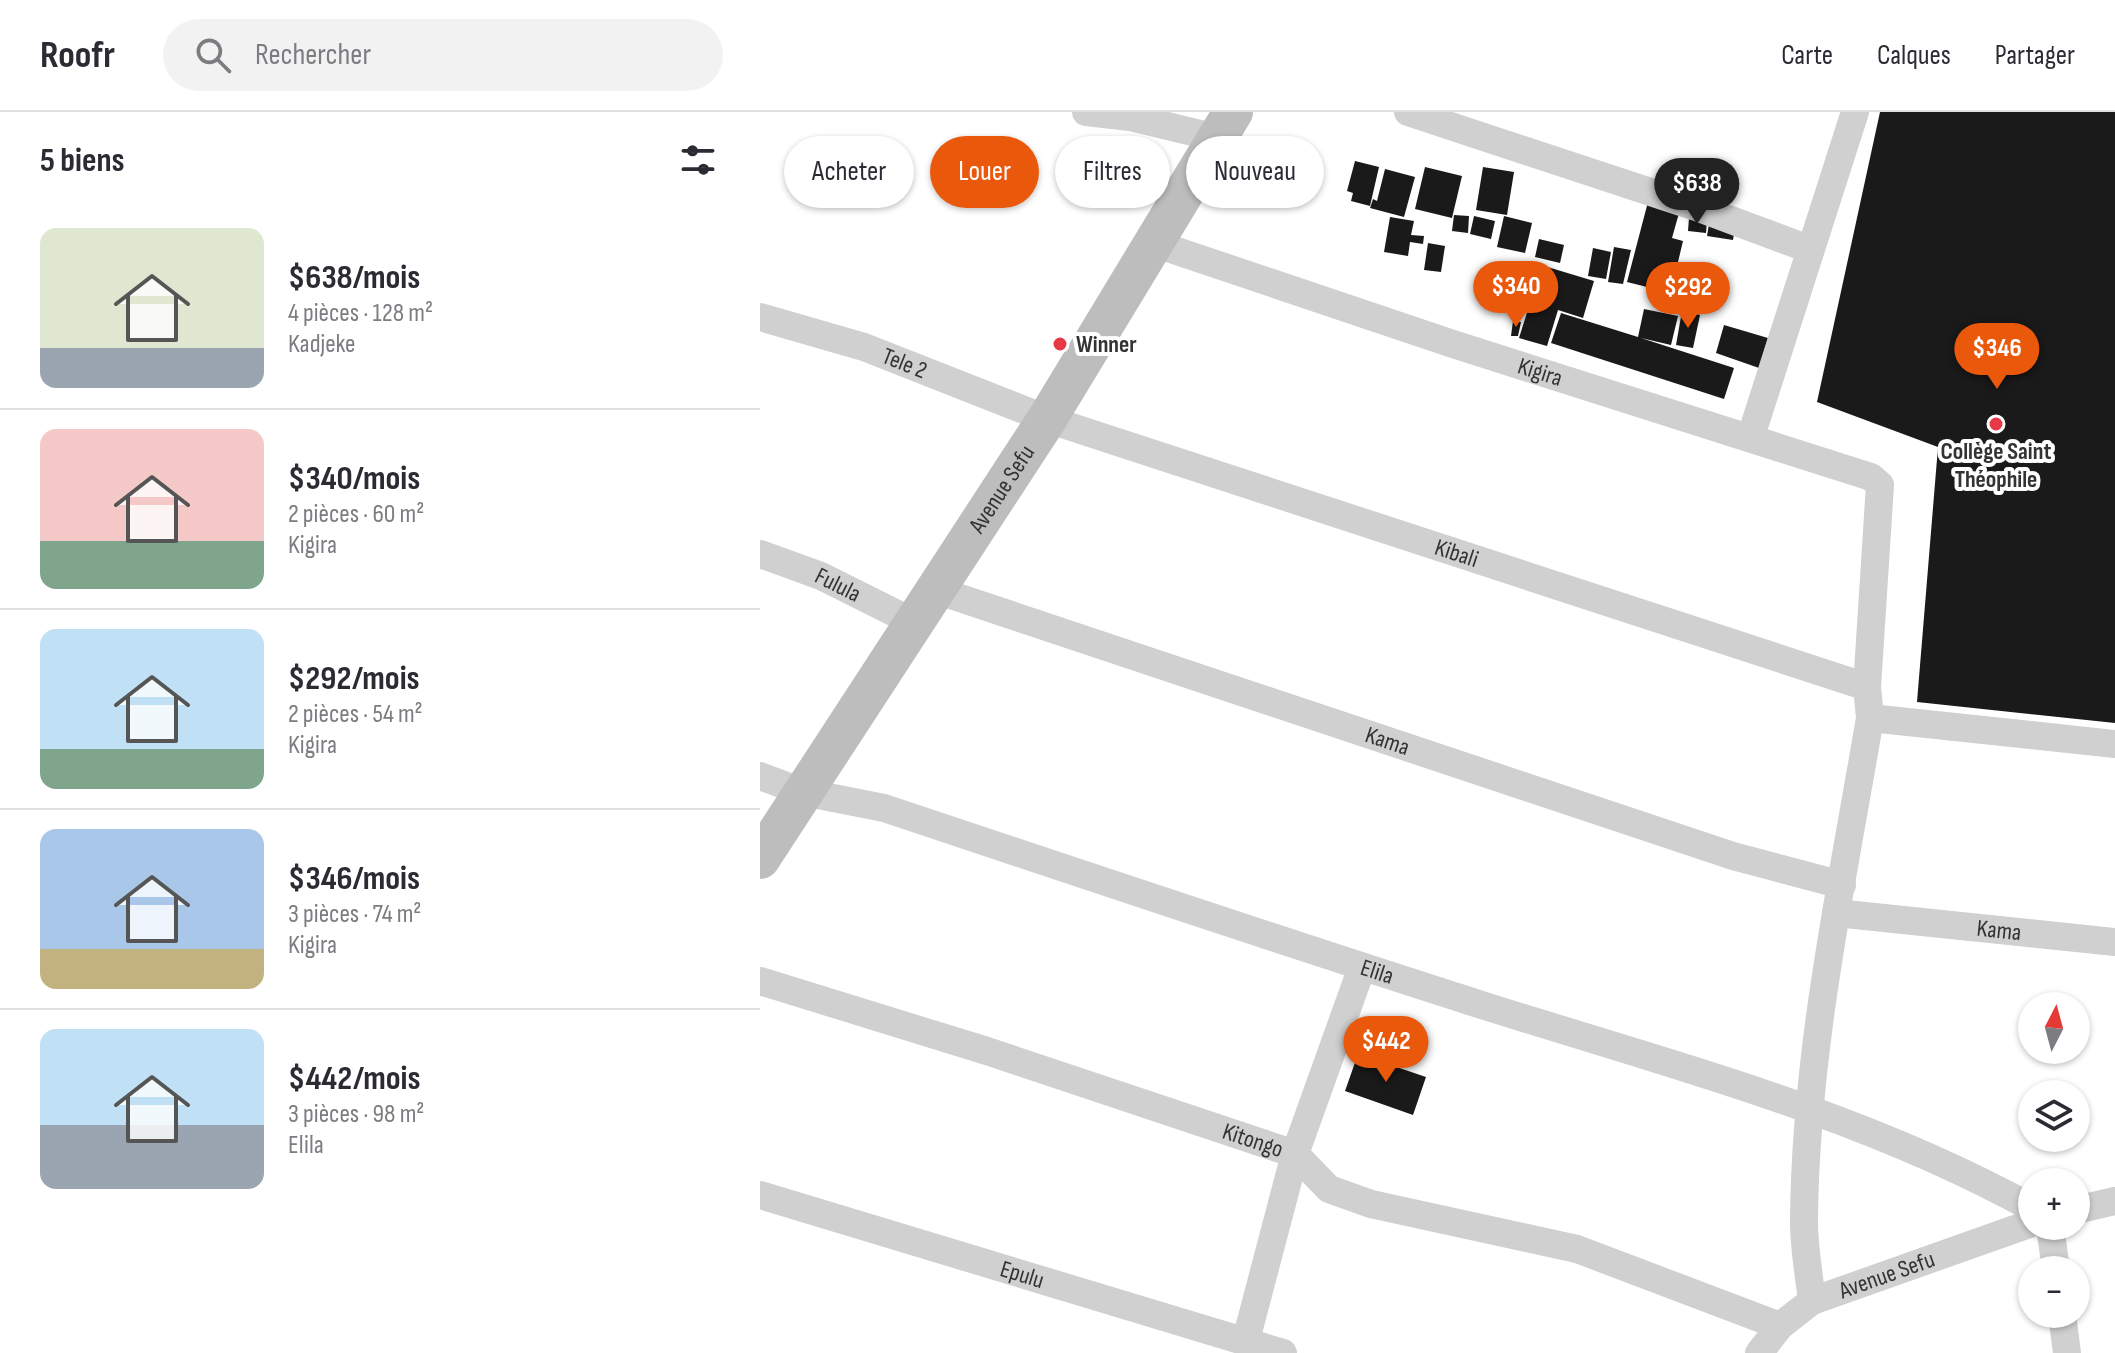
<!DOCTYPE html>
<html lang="fr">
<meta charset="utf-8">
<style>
body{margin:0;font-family:"Sofia Sans Condensed",sans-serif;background:#f2f2f3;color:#2b2b33;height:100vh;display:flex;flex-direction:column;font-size:30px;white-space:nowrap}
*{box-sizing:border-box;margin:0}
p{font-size:26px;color:#7c7c81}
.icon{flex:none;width:44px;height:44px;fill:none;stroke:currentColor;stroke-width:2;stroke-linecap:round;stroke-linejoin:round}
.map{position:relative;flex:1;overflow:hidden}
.drawer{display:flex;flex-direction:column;background:#fff;width:760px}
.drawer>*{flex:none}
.banner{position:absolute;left:24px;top:24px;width:760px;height:72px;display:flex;gap:16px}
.needle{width:52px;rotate:6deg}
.controls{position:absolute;left:1258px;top:880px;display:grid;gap:16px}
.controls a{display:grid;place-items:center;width:72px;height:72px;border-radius:50%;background:#fff;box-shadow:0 2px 6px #0004;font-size:40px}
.price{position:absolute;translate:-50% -68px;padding:0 18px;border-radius:28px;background:#ea580c;color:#fff;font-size:26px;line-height:52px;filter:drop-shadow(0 2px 4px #0008)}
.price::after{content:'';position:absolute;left:50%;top:48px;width:24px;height:18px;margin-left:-12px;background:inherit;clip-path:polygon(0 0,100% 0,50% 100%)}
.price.on{background:#222;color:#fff}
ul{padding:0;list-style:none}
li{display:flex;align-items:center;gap:24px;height:200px;padding:0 40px}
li+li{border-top:2px solid #e1e1e2}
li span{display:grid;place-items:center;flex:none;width:224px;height:160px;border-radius:16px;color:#555}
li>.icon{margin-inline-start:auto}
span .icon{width:96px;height:96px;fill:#fffc;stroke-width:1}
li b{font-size:34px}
h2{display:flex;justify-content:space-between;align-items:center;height:96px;padding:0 40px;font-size:34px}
.tag{padding:0 28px;border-radius:36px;background:#fff;box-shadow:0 2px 6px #0004;font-size:28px;line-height:72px}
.tag.on{background:#ea580c;color:#fff}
header{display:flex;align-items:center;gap:48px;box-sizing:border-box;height:112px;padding:0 40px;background:#fff;border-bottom:2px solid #e1e1e2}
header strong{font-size:38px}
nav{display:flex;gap:44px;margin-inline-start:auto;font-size:28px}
.search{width:560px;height:72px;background:#f2f2f3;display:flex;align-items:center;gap:20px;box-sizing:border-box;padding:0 28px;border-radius:44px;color:#7c7c81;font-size:30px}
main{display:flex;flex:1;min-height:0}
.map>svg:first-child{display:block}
</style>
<header>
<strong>Roofr</strong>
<div class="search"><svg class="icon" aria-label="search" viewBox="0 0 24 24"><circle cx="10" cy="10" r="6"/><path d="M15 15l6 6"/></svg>Rechercher</div>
<nav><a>Carte</a><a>Calques</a><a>Partager</a></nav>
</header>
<main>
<section class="drawer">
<h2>5 biens<svg class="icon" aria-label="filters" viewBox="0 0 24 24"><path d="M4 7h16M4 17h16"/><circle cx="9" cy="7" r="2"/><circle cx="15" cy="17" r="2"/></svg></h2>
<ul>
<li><span style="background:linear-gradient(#dfe7d0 75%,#9aa5b1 0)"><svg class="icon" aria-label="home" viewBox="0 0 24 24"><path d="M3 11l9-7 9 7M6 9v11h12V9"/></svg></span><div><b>$638/mois</b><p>4 pièces · 128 m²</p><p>Kadjeke</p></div></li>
<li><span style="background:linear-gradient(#f6c9c9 70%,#7fa58c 0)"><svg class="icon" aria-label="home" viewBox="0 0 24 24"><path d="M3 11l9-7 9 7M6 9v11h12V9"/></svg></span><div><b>$340/mois</b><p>2 pièces · 60 m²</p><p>Kigira</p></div></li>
<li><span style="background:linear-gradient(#bfe0f5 75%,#7fa58c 0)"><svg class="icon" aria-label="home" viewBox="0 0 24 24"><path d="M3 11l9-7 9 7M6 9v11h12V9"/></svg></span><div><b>$292/mois</b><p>2 pièces · 54 m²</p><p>Kigira</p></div></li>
<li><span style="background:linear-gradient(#a9c7e8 75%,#c2b280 0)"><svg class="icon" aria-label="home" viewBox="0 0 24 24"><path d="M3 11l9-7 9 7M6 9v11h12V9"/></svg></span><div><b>$346/mois</b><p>3 pièces · 74 m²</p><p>Kigira</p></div></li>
<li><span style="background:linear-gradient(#bfe0f5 60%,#9aa5b1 0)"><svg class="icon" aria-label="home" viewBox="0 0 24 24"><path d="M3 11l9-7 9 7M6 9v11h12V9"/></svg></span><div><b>$442/mois</b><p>3 pièces · 98 m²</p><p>Elila</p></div></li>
</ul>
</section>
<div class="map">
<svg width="1355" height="1241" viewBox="0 0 1355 1241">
<rect width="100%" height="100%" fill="#fff"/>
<path fill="#1a1a1a" d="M1120 0H1355V611L1157 590 1178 335 1057 290Z
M595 49 619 55 610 94 591 89 593 81 587 79Z
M665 55 702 64 692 106 655 97Z
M723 55 754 60 747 103 716 98Z
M625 57 655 65 644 105 610 96 613 87 617 89Z
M889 86 921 94 912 126 923 129 918 150 923 152 917 176 900 172 899 178 867 170Z
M694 103 709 104 708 121 692 119Z
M714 104 735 109 731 127 710 122Z
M744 104 772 111 765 141 737 135Z
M630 105 654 109 651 123 664 124 663 132 650 130 648 144 624 140Z
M929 106 947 109 946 121 928 119Z
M949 112 975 116 973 128 947 124Z
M779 127 804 133 800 151 775 145Z
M668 131 685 134 681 160 664 158Z
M854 135 871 138 863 172 848 170Z
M833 136 851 140 846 167 828 164Z
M771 150 834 169 823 206 798 198 787 234 759 226 771 188 760 185Z
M924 154 941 156 940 168 922 166Z
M884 197 918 204 911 233 881 226 974 256 964 287 791 231 801 201 878 225Z
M922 199 940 203 933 236 916 233Z
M753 209 761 210 758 224H751Z
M964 213 1008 226 999 256 956 241Z
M598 942 666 965 653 1003 585 979Z"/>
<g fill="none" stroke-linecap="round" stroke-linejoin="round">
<g stroke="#d0d0d0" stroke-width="28">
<path d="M326 0 370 5 457 26"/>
<path d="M648 0 936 95 1049 137"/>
<path id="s1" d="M393 131 693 232 1111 365 1120 373 1107 575 1110 606C1082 772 1045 941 1044 1110 1044 1136 1049 1163 1052 1189"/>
<path id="s2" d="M0 205 104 235 287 307 1107 575"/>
<path d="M991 324 1095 0"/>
<path id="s3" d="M0 442 61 464 153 510"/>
<path id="s4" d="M176 478 973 744 1082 773"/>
<path d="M1110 606 1355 632"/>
<path id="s5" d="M0 664 43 680 124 696C325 763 526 831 728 895 912 953 1102 1002 1272 1096"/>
<path id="s6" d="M1076 801 1355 830"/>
<path id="s7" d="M0 869 227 939 535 1042 569 1077 611 1092 817 1137 1020 1214"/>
<path id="s8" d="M0 1083 523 1241"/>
<path d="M1316 1098 1355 1089"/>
<path d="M1290 1114 1296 1158"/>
<path d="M1302 1202 1307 1241"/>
<path d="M486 1228 535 1042 602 855"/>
<path id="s9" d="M999 1241 1020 1214 1052 1189 1272 1111"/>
</g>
<path stroke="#bdbdbd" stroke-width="40" id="s10" d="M0 747 287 307 473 0"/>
</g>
<g fill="#e63946" stroke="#fff" stroke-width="3">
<circle cx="300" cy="232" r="8"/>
<circle cx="1236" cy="312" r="8"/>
</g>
<g text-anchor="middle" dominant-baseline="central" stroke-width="8" stroke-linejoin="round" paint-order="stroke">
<g font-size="24" font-weight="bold" fill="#333" stroke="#fff" text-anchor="start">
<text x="316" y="232">Winner</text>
<text x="1236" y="339" text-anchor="middle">Collège Saint<tspan x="1236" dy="28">Théophile</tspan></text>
</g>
<g font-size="24" fill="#333" stroke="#fff">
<text stroke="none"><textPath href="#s2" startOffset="152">Tele 2</textPath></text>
<text stroke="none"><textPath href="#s1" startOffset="408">Kigira</textPath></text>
<text stroke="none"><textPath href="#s10" startOffset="442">Avenue Sefu</textPath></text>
<text stroke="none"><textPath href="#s2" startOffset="736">Kibali</textPath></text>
<text stroke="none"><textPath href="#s3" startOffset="84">Fulula</textPath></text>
<text stroke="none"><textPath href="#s4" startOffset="476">Kama</textPath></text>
<text stroke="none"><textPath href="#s6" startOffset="164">Kama</textPath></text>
<text stroke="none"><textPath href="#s5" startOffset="648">Elila</textPath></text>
<text stroke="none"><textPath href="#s7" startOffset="518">Kitongo</textPath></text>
<text stroke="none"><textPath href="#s8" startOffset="274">Epulu</textPath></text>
<text stroke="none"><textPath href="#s9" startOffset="154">Avenue Sefu</textPath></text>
</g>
</g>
</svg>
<div class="controls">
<a><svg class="needle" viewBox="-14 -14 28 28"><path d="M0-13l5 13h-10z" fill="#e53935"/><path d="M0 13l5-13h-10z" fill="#7c7c81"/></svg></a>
<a><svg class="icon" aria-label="layers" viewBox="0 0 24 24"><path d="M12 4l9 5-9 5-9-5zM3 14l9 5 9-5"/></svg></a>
<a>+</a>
<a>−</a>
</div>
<b class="price on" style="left:937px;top:114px">$638</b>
<b class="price" style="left:756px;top:217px">$340</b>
<b class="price" style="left:928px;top:218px">$292</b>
<b class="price" style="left:1237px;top:279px">$346</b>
<b class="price" style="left:626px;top:972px">$442</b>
<div class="banner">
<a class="tag">Acheter</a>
<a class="tag on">Louer</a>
<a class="tag">Filtres</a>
<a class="tag">Nouveau</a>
</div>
</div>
</main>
